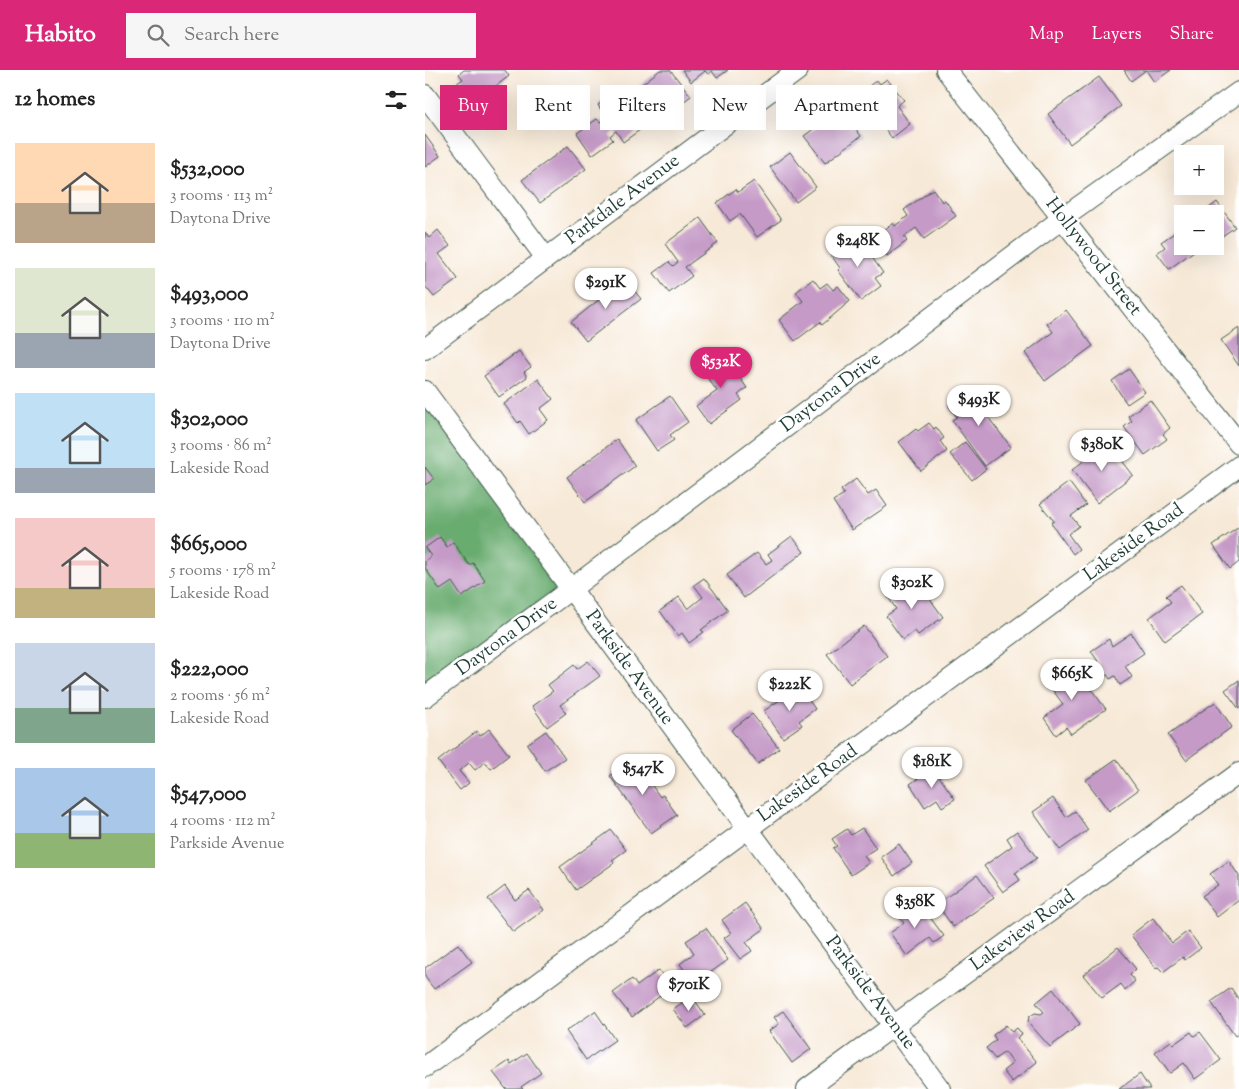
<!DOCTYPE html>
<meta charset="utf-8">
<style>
body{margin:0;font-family:"Sorts Mill Goudy",serif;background:#f6f6f6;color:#222;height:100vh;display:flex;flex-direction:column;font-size:19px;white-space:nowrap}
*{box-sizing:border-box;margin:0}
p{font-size:16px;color:#767676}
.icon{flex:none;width:28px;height:28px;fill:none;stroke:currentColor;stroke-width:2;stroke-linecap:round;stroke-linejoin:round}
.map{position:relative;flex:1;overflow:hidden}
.side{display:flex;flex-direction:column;background:#fff;width:425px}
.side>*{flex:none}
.hud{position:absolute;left:15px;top:15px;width:475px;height:45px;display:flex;gap:10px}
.controls{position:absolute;left:749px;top:75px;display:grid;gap:10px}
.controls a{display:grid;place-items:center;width:50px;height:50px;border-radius:0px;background:#fff;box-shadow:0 5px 20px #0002;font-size:25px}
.price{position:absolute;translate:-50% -42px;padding:0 11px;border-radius:18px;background:#fff;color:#222;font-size:16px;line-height:32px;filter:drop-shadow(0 1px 2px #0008)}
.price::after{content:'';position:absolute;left:50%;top:30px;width:15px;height:11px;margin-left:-8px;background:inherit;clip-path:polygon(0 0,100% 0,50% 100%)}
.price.current{background:#db2777;color:#fff}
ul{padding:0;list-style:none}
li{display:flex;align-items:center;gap:15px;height:125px;padding:0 15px}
li span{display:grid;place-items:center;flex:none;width:140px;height:100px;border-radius:0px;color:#555}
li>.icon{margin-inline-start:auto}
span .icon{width:60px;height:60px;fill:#fffc;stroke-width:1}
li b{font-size:21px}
h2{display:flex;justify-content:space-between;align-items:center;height:60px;padding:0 15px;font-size:21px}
.pill{padding:0 18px;border-radius:0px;background:#fff;box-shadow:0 5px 20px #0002;font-size:18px;line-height:45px}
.pill.current{background:#db2777;color:#fff}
header{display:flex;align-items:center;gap:30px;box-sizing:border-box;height:70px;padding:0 25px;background:#db2777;color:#fff}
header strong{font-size:24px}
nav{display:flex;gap:28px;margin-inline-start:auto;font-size:18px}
.search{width:350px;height:45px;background:#f6f6f6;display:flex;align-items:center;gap:12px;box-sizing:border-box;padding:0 18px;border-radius:0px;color:#767676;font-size:19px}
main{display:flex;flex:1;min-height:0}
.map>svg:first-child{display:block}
</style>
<header>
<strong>Habito</strong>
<div class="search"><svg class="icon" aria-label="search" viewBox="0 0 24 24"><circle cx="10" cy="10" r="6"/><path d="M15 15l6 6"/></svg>Search here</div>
<nav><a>Map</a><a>Layers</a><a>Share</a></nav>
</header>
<main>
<section class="side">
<h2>12 homes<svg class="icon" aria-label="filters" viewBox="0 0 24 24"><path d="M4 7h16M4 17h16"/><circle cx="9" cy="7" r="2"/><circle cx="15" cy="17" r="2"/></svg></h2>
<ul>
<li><span style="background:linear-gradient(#ffd9b3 60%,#b9a48a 0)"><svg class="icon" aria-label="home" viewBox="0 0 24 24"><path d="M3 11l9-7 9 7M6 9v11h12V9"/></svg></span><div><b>$532,000</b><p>3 rooms · 113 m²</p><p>Daytona Drive</p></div></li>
<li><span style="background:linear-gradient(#dfe7d0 65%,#9aa5b1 0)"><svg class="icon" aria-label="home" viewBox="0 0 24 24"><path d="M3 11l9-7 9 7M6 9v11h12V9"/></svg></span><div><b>$493,000</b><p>3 rooms · 110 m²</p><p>Daytona Drive</p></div></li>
<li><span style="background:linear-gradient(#bfe0f5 75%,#9aa5b1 0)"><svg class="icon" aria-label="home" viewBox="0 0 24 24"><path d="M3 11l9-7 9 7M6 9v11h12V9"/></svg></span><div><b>$302,000</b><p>3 rooms · 86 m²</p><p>Lakeside Road</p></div></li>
<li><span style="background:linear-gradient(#f6c9c9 70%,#c2b280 0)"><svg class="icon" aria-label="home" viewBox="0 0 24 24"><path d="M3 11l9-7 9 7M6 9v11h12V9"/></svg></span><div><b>$665,000</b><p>5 rooms · 178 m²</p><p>Lakeside Road</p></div></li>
<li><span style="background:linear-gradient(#c9d6e8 65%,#7fa58c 0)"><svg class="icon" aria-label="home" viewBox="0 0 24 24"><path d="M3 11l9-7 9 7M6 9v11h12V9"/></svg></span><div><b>$222,000</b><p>2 rooms · 56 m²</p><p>Lakeside Road</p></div></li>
<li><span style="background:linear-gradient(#a9c7e8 65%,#8fb573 0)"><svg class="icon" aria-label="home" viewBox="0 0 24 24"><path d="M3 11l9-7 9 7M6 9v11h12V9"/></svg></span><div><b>$547,000</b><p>4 rooms · 112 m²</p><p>Parkside Avenue</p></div></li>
</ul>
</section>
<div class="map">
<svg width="814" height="1019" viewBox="0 0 814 1019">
<rect width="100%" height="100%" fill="#fff"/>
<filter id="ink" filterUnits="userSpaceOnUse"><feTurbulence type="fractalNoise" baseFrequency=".02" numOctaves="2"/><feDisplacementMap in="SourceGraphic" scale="10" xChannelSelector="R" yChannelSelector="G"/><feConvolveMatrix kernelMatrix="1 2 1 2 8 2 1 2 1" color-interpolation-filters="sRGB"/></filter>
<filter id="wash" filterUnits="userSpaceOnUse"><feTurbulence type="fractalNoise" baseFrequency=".0096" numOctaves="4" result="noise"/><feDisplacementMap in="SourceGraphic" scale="20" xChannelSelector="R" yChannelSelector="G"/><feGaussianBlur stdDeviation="1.12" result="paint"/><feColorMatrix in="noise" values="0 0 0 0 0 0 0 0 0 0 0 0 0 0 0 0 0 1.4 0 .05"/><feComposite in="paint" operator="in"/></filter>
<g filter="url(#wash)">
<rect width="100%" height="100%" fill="#f7e9d7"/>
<path fill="#69ac70" stroke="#447452" d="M0 321 145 520 0 627Z"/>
<g id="blocks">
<path fill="#c59ac7" d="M39 0H80L84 6 37 42 21 21 38 9 34 4Z
M235 0H245L266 26 249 39 245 35 225 51 204 24Z
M257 0H303L292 8 287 1 283 4 280 1 266 12Z
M699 0H746L729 12 721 0 706 11Z
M674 7 696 36 645 74 623 44Z
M462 9 479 30 472 36 485 54 467 68 453 50 446 54 427 29 452 10 455 14Z
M194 21 219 57 198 72 191 61 185 66 188 70 167 85 152 63 172 49 175 52 181 48 173 35Z
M416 39 436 66 400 93 379 66Z
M0 65 15 86 0 97Z
M143 76 161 99 115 133 97 110Z
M365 82 391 117 371 132 345 97Z
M329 111 356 150 332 167 315 144 305 151 292 133 311 119 313 122Z
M508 119 517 132 520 130 531 146 499 169 491 158 479 167 482 171 462 186 449 168 468 153 470 156 483 146 479 140Z
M792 132 810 157 790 171V144H776Z
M275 148 293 173 260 197 267 206 244 223 229 203 244 192 248 196 253 192 240 174Z
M758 157V176H776L744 199 732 183 740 177 736 172Z
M13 160 25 176 14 184 33 209 9 227 0 216V162L4 168Z
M432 166 458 203 450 208 456 216 436 231 413 200 415 198 406 185Z
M200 209 216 229 161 271 146 252Z
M388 209 395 218 402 213 408 220 413 216 425 231 397 255 395 252 370 271 354 250 378 231 371 222Z
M641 240 668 276 620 311 600 283 628 262 622 254Z
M814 258V296L796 270Z
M94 281 106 297 99 302 102 307 74 327 59 306Z
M298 284 322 318 313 325 317 330 284 354 271 336 292 321 276 299Z
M704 299 720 322 702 334 687 311Z
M113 309 128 329 115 339 123 350 104 364 95 351 93 353 79 334Z
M550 317 565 337 559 342 586 377 560 396 527 350 532 347 524 336Z
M245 326 263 352 245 365 249 370 232 381 211 350Z
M725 330 745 358 738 364 742 369 720 385 699 357 707 351 703 346Z
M504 353 509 359 511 357 519 368 515 371 522 381 496 401 474 372 491 359 493 361Z
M192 369 210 396 160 432 142 407Z
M540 372 561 399 547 410 525 384Z
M683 372 708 405 672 433 647 400Z
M0 397 9 409 0 415Z
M431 409 443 425 451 420 462 436 427 460 408 431 419 424 416 420Z
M644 412 661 435 646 446 654 456 643 464 654 479 648 484 626 453 629 451 615 434Z
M814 457V492L805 499 788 475Z
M367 466 379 482 319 528 302 505 332 483 341 494 347 490 343 484Z
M15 467 22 477 28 472 44 495 48 493 60 511 37 527 27 512 15 520 0 498V491L6 486 0 478Z
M279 508 303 540 276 560 279 562 264 573 257 563 253 566 235 541 254 527 263 539 278 527 269 515Z
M490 508 518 547 493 565 490 561 478 570 461 546 471 539 463 527Z
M756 515 777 544 740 571 724 548 746 532 741 526Z
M439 556 462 586 425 614 402 584Z
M706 563 719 583 700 596 707 607 695 615 690 606 685 609 666 581 684 569 687 576Z
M163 591 175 606 135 635 141 643 122 657 107 636 128 621 123 615 149 595 152 599Z
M645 591 681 639 646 664 641 657 631 665 619 648 638 634 620 610Z
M814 610V639L800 620Z
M374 616 390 639 374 651 377 655 358 668 339 641Z
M790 632 807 657 761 690 743 665Z
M327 644 354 678 333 694 306 660Z
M64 659 84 685 66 699 60 692 50 700 44 693 34 701 44 713 35 720 13 691 52 661 55 666Z
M121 661 140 688 120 701 102 674Z
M212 687 223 704 220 706 235 727 238 725 252 745 226 763 185 706Z
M691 689 713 720 684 741 661 710Z
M508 698 530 729 517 737 512 729 500 737 485 714Z
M628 728 641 747 650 741 663 760 635 780 608 742Z
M437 758 451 778 439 786 444 793 426 805 408 778 412 776 407 769 422 759 426 765Z
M186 760 201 780 187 790 189 793 151 820 135 797Z
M592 761 612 788 590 803 595 810 578 822 559 796 587 776 582 768Z
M474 774 487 793 469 806 456 787Z
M804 791 814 806V830L792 847 777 826 793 815 785 804Z
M552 805 569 828 528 857 512 834Z
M80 816 90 830 104 820 119 840 88 862 63 829Z
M492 830 519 866 509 873 505 868 482 886 465 863 479 853 473 845Z
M320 833 339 859 321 872 327 881 315 889 299 868 306 863 297 850Z
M728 848 747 873 763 861 776 878 760 890 758 887 738 902 733 897 731 898 706 865Z
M281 858 303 890 269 914 255 894 269 883 261 871Z
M33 874 47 892 9 919 0 907V898Z
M693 877 711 899 705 905 710 911 700 920 696 914 677 928 658 905Z
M234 900 247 917 207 947 188 923 207 909 212 916Z
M806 918 814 930V963L810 966 786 932Z
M628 919 655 954 625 977 603 952 604 947 610 943 616 944 619 942 611 933Z
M267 926 280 945 262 958 248 939Z
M170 941 190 970 161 990 141 961Z
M358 941 386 979 367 993 344 961 354 954 349 947Z
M581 955 587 962 592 958 597 964 592 968 612 992 587 1012 578 1001 588 993 580 982 570 989 561 978 571 970 568 965Z
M766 962 769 966 775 962 796 990 770 1009 759 993 745 1003 730 982 746 971 749 974Z
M102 983 116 1003 96 1017 98 1019H81L68 1002 84 991 86 994Z
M715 1004 725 1019H694Z"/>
</g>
</g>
<g filter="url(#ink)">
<use href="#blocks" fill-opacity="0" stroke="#3f574c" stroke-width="1"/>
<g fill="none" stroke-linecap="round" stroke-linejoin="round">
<g stroke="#3f574c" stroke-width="22">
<path id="street" d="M521 0 814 374
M0 25 121 188
M0 279 373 0
M0 321 515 1019
M0 627 146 519 638 148 814 22
M0 997 814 396
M382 1019 814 703"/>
</g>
<use href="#street" stroke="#fff" stroke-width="20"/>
</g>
</g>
<g text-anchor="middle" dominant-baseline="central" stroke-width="5" stroke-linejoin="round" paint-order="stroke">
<g font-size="19" fill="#1f3d34" stroke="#fff">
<text transform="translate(198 130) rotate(-37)">Parkdale Avenue</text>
<text transform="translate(668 187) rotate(52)">Hollywood Street</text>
<text transform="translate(406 323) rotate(-37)">Daytona Drive</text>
<text transform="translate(709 473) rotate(-36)">Lakeside Road</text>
<text transform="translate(82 567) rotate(-36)">Daytona Drive</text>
<text transform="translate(204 598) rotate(54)">Parkside Avenue</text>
<text transform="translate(383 714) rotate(-36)">Lakeside Road</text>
<text transform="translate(598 861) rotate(-36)">Lakeview Road</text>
<text transform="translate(445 923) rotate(53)">Parkside Avenue</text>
</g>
</g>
</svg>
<div class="controls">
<a>+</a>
<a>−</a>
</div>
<b class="price" style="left:433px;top:198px">$248K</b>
<b class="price" style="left:181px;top:240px">$291K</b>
<b class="price current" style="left:296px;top:319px">$532K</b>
<b class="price" style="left:554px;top:357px">$493K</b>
<b class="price" style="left:677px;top:402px">$380K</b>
<b class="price" style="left:487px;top:540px">$302K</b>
<b class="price" style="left:647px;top:631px">$665K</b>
<b class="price" style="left:365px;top:642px">$222K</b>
<b class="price" style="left:507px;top:719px">$181K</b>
<b class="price" style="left:218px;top:726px">$547K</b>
<b class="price" style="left:490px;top:859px">$358K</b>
<b class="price" style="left:264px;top:942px">$701K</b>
<div class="hud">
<a class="pill current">Buy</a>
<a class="pill">Rent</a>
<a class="pill">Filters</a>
<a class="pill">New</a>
<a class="pill">Apartment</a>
</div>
</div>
</main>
